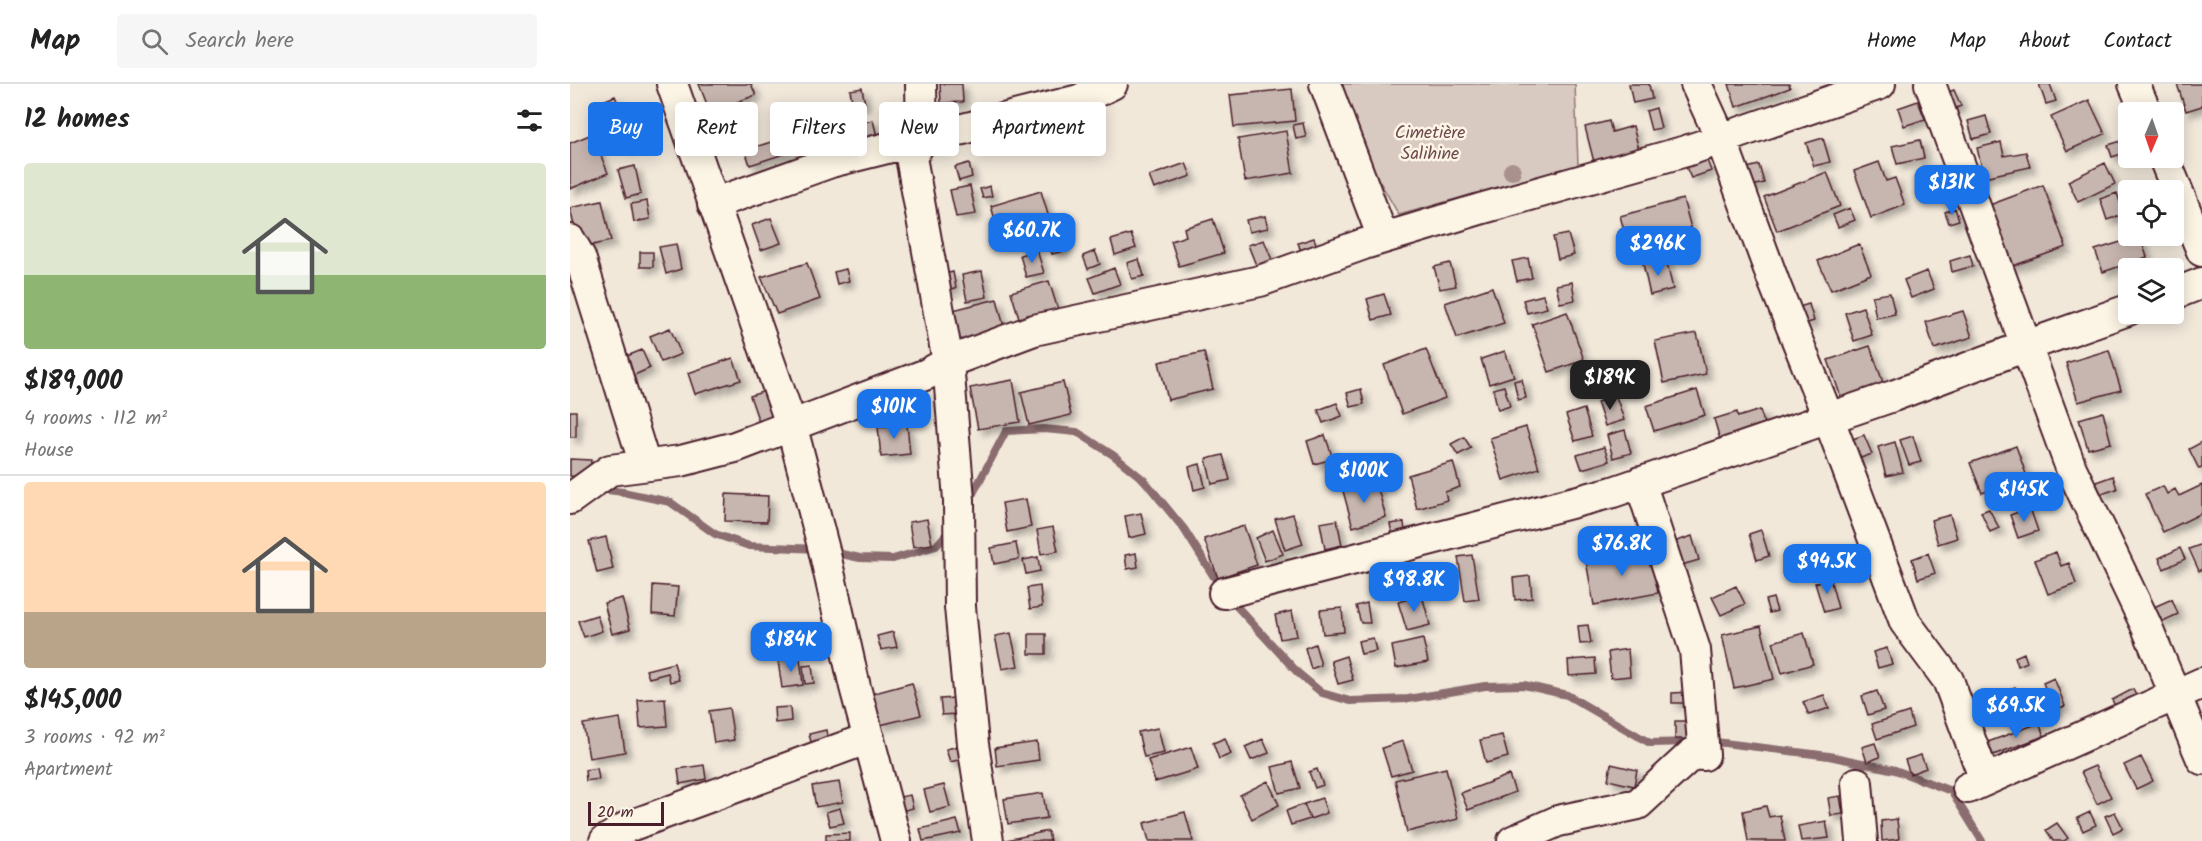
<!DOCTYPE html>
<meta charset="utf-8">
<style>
body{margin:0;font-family:Kalam,sans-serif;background:#f6f6f6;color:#222;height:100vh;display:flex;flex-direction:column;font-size:22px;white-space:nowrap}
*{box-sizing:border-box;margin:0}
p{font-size:20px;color:#767676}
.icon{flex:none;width:33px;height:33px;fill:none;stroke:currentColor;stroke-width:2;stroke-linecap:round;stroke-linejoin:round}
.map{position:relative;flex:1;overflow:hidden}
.side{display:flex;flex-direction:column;background:#fff;width:570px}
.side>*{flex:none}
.guide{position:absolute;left:18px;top:18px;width:570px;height:54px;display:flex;gap:12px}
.needle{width:39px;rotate:182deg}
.tools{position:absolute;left:1548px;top:18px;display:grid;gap:12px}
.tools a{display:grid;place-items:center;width:66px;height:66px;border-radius:6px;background:#fff;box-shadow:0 3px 15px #0003;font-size:30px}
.scale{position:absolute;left:18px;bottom:15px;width:76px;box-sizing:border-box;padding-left:6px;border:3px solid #4a1f2b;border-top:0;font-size:16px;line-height:21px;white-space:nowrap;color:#4a1f2b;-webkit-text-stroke:4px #fcf5e5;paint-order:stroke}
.price{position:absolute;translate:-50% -51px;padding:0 14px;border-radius:12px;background:#1a73e8;color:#fff;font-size:20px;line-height:39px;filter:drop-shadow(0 2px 3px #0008)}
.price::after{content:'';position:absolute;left:50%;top:36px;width:18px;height:14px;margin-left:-9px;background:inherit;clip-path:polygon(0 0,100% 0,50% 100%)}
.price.active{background:#222;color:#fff}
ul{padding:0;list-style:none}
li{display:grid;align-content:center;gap:12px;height:318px;padding:0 24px}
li+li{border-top:2px solid #e0e0e0}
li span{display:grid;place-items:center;height:186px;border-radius:6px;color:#555}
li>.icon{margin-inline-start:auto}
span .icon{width:108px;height:108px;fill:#fffc;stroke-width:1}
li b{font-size:26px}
h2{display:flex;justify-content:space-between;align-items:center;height:72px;padding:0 24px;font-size:26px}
.chip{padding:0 21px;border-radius:6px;background:#fff;box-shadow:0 3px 15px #0003;font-size:21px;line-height:54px}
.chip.active{background:#1a73e8;color:#fff}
header{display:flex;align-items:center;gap:36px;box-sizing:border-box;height:84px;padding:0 30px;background:#fff;border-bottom:2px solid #e0e0e0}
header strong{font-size:28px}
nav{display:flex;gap:33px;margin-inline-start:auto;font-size:21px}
.search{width:420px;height:54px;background:#f6f6f6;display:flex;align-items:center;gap:15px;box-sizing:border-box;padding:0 21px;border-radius:6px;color:#767676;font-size:22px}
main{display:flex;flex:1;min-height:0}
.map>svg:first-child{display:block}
</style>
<header>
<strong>Map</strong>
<div class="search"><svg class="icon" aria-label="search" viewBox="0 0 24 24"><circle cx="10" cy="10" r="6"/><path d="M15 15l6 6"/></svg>Search here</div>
<nav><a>Home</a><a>Map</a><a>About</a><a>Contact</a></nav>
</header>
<main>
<section class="side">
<h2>12 homes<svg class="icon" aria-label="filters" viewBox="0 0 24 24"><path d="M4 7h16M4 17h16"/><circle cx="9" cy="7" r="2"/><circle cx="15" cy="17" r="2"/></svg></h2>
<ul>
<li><span style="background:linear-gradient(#dfe7d0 60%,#8fb573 0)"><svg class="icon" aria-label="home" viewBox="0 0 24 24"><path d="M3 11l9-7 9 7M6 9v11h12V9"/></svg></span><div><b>$189,000</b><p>4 rooms · 112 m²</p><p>House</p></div></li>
<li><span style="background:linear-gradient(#ffd9b3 70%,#b9a48a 0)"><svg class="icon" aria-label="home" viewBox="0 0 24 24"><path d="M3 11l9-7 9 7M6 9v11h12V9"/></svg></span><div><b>$145,000</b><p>3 rooms · 92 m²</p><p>Apartment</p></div></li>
</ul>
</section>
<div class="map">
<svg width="1632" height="757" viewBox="0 0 1632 757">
<defs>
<filter id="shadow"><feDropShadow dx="5.5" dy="5.5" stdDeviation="3" flood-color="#0004"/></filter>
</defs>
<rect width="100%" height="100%" fill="#f1e8da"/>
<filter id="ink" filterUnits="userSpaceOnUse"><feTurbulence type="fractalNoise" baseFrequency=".0167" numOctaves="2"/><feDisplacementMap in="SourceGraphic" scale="12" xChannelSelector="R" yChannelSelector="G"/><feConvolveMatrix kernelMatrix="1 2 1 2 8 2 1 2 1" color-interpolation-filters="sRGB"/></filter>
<g filter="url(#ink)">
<path fill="#d8cac0" stroke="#917476" stroke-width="1.5" d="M768 0H1005L1008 81 829 131 787 58Z"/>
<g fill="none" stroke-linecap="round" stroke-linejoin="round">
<path stroke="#8b6d6f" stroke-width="8" d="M30 405 53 408 100 418 145 450 179 462 248 465
M400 415 436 347 474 345 507 348 543 371 574 396 614 445 651 504
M262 468 290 474 323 475 366 462 381 445
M660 515 728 589 752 609 780 617 838 615 915 602 954 601 997 611 1080 659 1123 658
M1138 657 1259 672 1325 686 1381 707 1412 757"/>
</g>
<path fill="#c7b6af" stroke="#4a1f2b" stroke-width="1.5" filter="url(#shadow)" d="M129 0H181L186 11 140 28Z
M370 0H392L393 18 371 19Z
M1059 0H1079L1082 15 1063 19Z
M1159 0H1219L1220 4 1166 23Z
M1469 0H1480L1486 17 1476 20Z
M1607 0H1632V22L1616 27Z
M292 4 295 20 283 23 280 6Z
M722 5 725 37 664 43 660 11Z
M1384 6 1391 22 1376 28 1370 11Z
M45 12 52 28 40 33 33 17Z
M1519 16 1535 50 1497 67 1481 33Z
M1348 17 1355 35 1334 42 1328 24Z
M1086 24 1091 44 1081 46 1076 27Z
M1416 32 1421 50 1403 55 1398 37Z
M303 36 310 65 261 76 255 47Z
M1039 37 1042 48 1063 42 1069 66 1024 78 1015 43Z
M733 39 736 53 726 55 723 41Z
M74 42 79 56 56 64 51 50Z
M716 47 723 89 675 97 668 55Z
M22 50 38 89 0 105V59Z
M224 51 229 65 180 81 175 66Z
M1253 54 1260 78 1244 82 1236 59Z
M1558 55V68L1542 73 1538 61Z
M1350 56 1354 74 1327 80 1322 62Z
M1431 58 1434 72 1456 68 1460 83 1414 93 1407 64Z
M1137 76 1141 87 1121 94 1116 83Z
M1309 78 1316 97 1325 94 1335 121 1301 134 1284 87Z
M399 79 402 93 389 97 385 83Z
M616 79 621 92 584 105 579 92Z
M1535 79 1545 100 1508 118 1498 97Z
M1189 81 1194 99 1178 103 1173 85Z
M65 82 71 110 56 114 48 86Z
M1257 88 1270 122 1207 147 1194 113Z
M1372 90 1376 104 1363 108 1359 94Z
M1473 101 1496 163 1440 183 1417 122Z
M400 102 406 130 386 133 380 106Z
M420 102 422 112 413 114 410 105Z
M471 107 482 144 432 159 421 122Z
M1547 109 1554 130 1537 136 1530 115Z
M1113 115 1121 144 1058 160 1050 132Z
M32 117 41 157 9 164 0 124Z
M77 117 80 135 64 138 61 120Z
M1280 124 1285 136 1268 143 1263 131Z
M1385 124 1389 136 1379 139 1375 128Z
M695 132 698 144 679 148 676 136Z
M201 134 211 159 191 166 182 141Z
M643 135 654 169 609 182 601 157 616 152 614 144Z
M561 150 566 164 545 171 541 156Z
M998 150 1004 171 988 175 983 153Z
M1570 152 1577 173 1533 188 1525 166Z
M744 154 749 168 733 173 728 159Z
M492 156 495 167 482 170 479 160Z
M694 156 702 176 686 181 678 161Z
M106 160 111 185 96 190 89 163Z
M1289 160 1301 190 1261 206 1248 177Z
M467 166 474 189 456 193 450 171Z
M525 167 530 180 518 185 513 172Z
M70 168H83V183H70Z
M1400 171 1403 182 1382 188 1380 177Z
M958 174 962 194 947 197 942 177Z
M569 175 574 192 562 195 557 179Z
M1096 175 1103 205 1080 211 1073 180Z
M237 179 250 215 207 230 191 193Z
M880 179 886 202 870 205 864 183Z
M544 184 550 200 525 209 519 194Z
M276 185 279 197 267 200 264 188Z
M412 187 417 213 397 217 392 191Z
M1357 187 1364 205 1341 214 1334 196Z
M383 188 386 204 374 207 370 191Z
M479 197 489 229 451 240 441 208Z
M1002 198 1005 216 990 219 986 201Z
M922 203 934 239 887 254 875 219Z
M1320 209 1325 230 1306 234 1302 212Z
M814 210 821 231 803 236 797 215Z
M973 211 977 224 957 229 953 216Z
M427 215 435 247 383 260 375 228Z
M1239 220 1244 237 1234 240 1229 223Z
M1293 223 1302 251 1284 257 1275 229Z
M1393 227 1402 253 1364 265 1356 238Z
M997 228 1014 276 979 288 962 240Z
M100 244 111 270 91 278 80 252Z
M1127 249 1136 290 1094 299 1085 257Z
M1300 262 1315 304 1273 319 1258 276Z
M856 265 875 314 832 330 814 281Z
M72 266 80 284 60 293 52 274Z
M1539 266 1551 306 1508 318 1496 279Z
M935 267 944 292 919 300 911 275Z
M634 268 643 305 598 316 589 278Z
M163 274 171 296 125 310 118 289Z
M952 295 956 314 948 316 944 297Z
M443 296 450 338 408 345 400 304Z
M493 298 501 331 459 341 451 308Z
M934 302 940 322 928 326 923 305Z
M791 305 794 320 781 323 777 309Z
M1127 306 1135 331 1084 347 1076 322Z
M195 307 203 333 189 338 180 312Z
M1046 312 1054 336 1035 342 1027 318Z
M767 319 772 332 753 339 748 326Z
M1014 325 1022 352 1005 357 996 331Z
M1190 326 1197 349 1152 362 1144 335 1167 328 1168 333Z
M0 327H6V353H0Z
M1533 328 1541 359 1518 365 1509 335Z
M337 340 340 370 311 373 308 343Z
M956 343 969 384 933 396 920 354Z
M1055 346 1061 369 1043 374 1037 351Z
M755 351 763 375 744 380 737 357Z
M1294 351 1302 370 1285 376 1277 357Z
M1343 352 1351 378 1339 381 1330 356Z
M894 353 901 364 888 371 881 360Z
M1325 358 1333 388 1316 392 1308 363Z
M1632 358V384L1629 385 1619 365Z
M1446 362 1457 393 1412 409 1400 379Z
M1034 363 1039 377 1012 385 1007 371Z
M653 371 660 396 642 400 636 375Z
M0 375 21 376 20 393 0 392Z
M883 378 890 403 875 408 877 416 847 425 838 391Z
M630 380 635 403 624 406 619 383Z
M1543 392 1547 405 1531 410 1526 398Z
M806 398 816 433 783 443 773 407Z
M1632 401V429L1593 448 1575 410 1593 402 1597 410 1605 405 1609 412Z
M156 410 198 412 197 438 155 437Z
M456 415 461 443 437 448 432 419Z
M1460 424 1468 447 1448 454 1440 431Z
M1419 425 1429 444 1420 448 1411 428Z
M571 429 576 450 559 454 555 432Z
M723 430 733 460 715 466 705 435Z
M1380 431 1387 454 1368 460 1361 436Z
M357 435 362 460 343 463 339 438Z
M767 436 772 461 755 465 750 439Z
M834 438 835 448 822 450 820 440Z
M674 442 687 481 648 494 634 455Z
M483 443 488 467 471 470 467 446Z
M703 446 713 470 695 477 686 454Z
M1191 446 1199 472 1187 476 1179 450Z
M1122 452 1129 476 1108 482 1101 459Z
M36 453 43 485 27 489 19 457Z
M446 459 449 475 424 480 421 464Z
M1632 460V485L1629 487 1619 465Z
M1610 464 1615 475 1594 485 1589 474Z
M1080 465 1088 509 1024 521 1016 477Z
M1486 468 1491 482 1499 479 1506 500 1478 510 1465 476Z
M566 469 568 483 557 485 555 471Z
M1358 469 1365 489 1348 495 1342 475Z
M902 471 909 515 895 517 888 473Z
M468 473 470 487 456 490 453 476Z
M960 492 962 514 945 516 943 494Z
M1260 494 1268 524 1254 528 1245 499Z
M83 501 108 503 105 532 82 530Z
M470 502 472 523 460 525 457 504Z
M1166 502 1175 520 1151 531 1142 513Z
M852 511 860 541 837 547 828 518Z
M52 514 60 545 42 550 34 519Z
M1203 514 1207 527 1199 529 1195 516Z
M1602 515 1608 530 1591 538 1584 523Z
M797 519 800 539H791L786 522Z
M772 524 774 548 753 550 750 526Z
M722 527 727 552 710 555 705 531Z
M27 531 32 547 14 553 8 537Z
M1018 541 1021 559 1010 560 1008 542Z
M1191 542 1204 595 1164 604 1152 551Z
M323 548 327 563 311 566 307 552Z
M441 549 448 582 432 585 425 552Z
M1234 549 1243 580 1212 589 1203 558Z
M459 550H476V570H459Z
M803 554 806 567 791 570 788 557Z
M853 555 858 578 826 584 822 562Z
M745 560 751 581 741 585 735 564Z
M1317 564 1322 580 1308 584 1303 568Z
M1058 565 1060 592 1041 594 1038 568Z
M1454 569 1457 578 1448 582 1445 573Z
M776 572 783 596 768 600 761 577Z
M230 574 233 601 212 604 208 577Z
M1025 574 1026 590 999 592 998 576Z
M104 579 109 596 100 598 98 589 79 594 76 586Z
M242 581 244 599 235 600 233 582Z
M1484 594 1495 622 1484 626 1473 599Z
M342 599 351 631 310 641 301 610Z
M1445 603 1454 627 1434 634 1425 611Z
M1563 605 1570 621 1550 631 1542 616Z
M1307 607 1314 626 1298 631 1292 612Z
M1120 608V619H1102V609Z
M1254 611 1259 624 1239 631 1233 618Z
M95 614 97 642 70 644 68 616Z
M385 614 387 630 372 631 370 615Z
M220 623 221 637 205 639 204 624Z
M159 624 164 656 144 659 139 627Z
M1339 628 1343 643 1307 655 1302 640Z
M50 634 55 668 19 674 13 640Z
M1105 637H1120V655H1105Z
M1469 639 1474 652 1423 671 1418 658Z
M588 644 594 669 574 673 568 648Z
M256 646 258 658 242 662 239 650Z
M932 651 938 673 916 679 910 656Z
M655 654 661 670 649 675 643 659Z
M693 655 699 669 681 676 675 663Z
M833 657 842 686 821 692 812 664Z
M467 658 469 676 427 682 425 664Z
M1305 659 1310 673 1297 678 1292 663Z
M389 662 392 675 380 678 376 665Z
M621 663 628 685 585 698 578 676Z
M1351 671 1356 684 1340 690 1335 676Z
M1571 673 1583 697 1566 705 1554 681Z
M722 678 730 704 709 709 702 683Z
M1041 680 1067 686 1064 702 1038 696Z
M134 681 136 695 110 700 108 685Z
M1525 682 1541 713 1527 720 1511 688Z
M27 684 29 695 16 697 15 686Z
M876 684 888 735 837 748 825 696Z
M747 685 753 701 745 704 739 688Z
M939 691 945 708 898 726 891 709Z
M698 697 709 721 682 735 670 711Z
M269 698 273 718 246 723 242 702Z
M374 701 380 723 360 728 354 706Z
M473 709 477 734 438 740 434 715Z
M340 711 343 724 331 727 329 713Z
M1270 712 1273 730 1261 732 1258 714Z
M752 714 757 729 740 735 734 720Z
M734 720 740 735 721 741 716 727Z
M1196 722 1199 733 1210 731 1215 757H1178L1173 727Z
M270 724 274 739 260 742 256 728Z
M615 728 623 757H579L574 739Z
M1520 728 1526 741 1513 747 1507 734Z
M1545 728 1553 744 1543 749 1535 732Z
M1327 735 1329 755 1312 757 1311 737Z
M387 736 391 749 353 757 350 745Z
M1256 737 1259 754 1231 757 1228 742Z
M1487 739 1498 754 1494 757H1483L1476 746Z
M478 747 480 757H436V756Z
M280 749V757H256V750Z"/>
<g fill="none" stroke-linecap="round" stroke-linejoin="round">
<g stroke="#4a1f2b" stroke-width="34">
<path id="minor" d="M102 0 221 340 254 466 285 603 326 757
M351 0 352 56 341 73 378 278 389 416 390 523 403 660 418 757
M755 0 813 154
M1126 0 1151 55 1205 201 1258 333 1335 538 1378 596 1415 696
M1360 0 1501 384 1576 541 1632 675
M1564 0 1576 28
M1594 74 1632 167
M143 120 261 78 509 16 542 0
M0 156 10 173 75 381
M1604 210 1632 199
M0 415 40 386 111 377 165 363 357 290 378 278 464 246 690 197 794 160 910 125 1116 67 1310 0
M654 509 1043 408 1323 312 1456 262 1558 226
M1287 699 1292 757
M1398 704 1632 599
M35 757 57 743 299 654
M943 757 988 737 1068 720 1122 670 1134 671 1125 566 1070 398"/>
</g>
<use href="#minor" stroke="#fcf5e5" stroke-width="30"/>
</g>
<circle fill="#a9918e" cx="942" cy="87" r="9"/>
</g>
<g text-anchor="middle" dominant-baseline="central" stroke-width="5" stroke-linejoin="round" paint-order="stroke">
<g font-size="18" fill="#6e4a50" stroke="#fcf5e5">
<text x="860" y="49">Cimetière<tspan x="860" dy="21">Salihine</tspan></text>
</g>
</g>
</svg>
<div class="tools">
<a><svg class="needle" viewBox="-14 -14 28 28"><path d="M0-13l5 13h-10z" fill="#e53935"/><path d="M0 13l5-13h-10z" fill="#767676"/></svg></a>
<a><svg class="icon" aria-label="locate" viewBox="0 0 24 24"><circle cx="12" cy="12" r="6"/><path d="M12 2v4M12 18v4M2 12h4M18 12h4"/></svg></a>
<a><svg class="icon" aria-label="layers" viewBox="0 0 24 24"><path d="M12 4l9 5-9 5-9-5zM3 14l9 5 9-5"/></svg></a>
</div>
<div class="scale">20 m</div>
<b class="price" style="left:1382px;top:132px">$131K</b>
<b class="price" style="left:462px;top:180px">$60.7K</b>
<b class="price" style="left:1088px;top:193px">$296K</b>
<b class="price active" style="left:1040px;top:327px">$189K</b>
<b class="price" style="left:324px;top:356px">$101K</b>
<b class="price" style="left:794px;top:420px">$100K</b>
<b class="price" style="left:1454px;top:439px">$145K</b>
<b class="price" style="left:1052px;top:493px">$76.8K</b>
<b class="price" style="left:1257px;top:511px">$94.5K</b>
<b class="price" style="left:844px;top:529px">$98.8K</b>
<b class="price" style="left:221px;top:589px">$184K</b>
<b class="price" style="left:1446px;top:655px">$69.5K</b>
<div class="guide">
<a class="chip active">Buy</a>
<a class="chip">Rent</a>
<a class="chip">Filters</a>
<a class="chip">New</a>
<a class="chip">Apartment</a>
</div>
</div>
</main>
